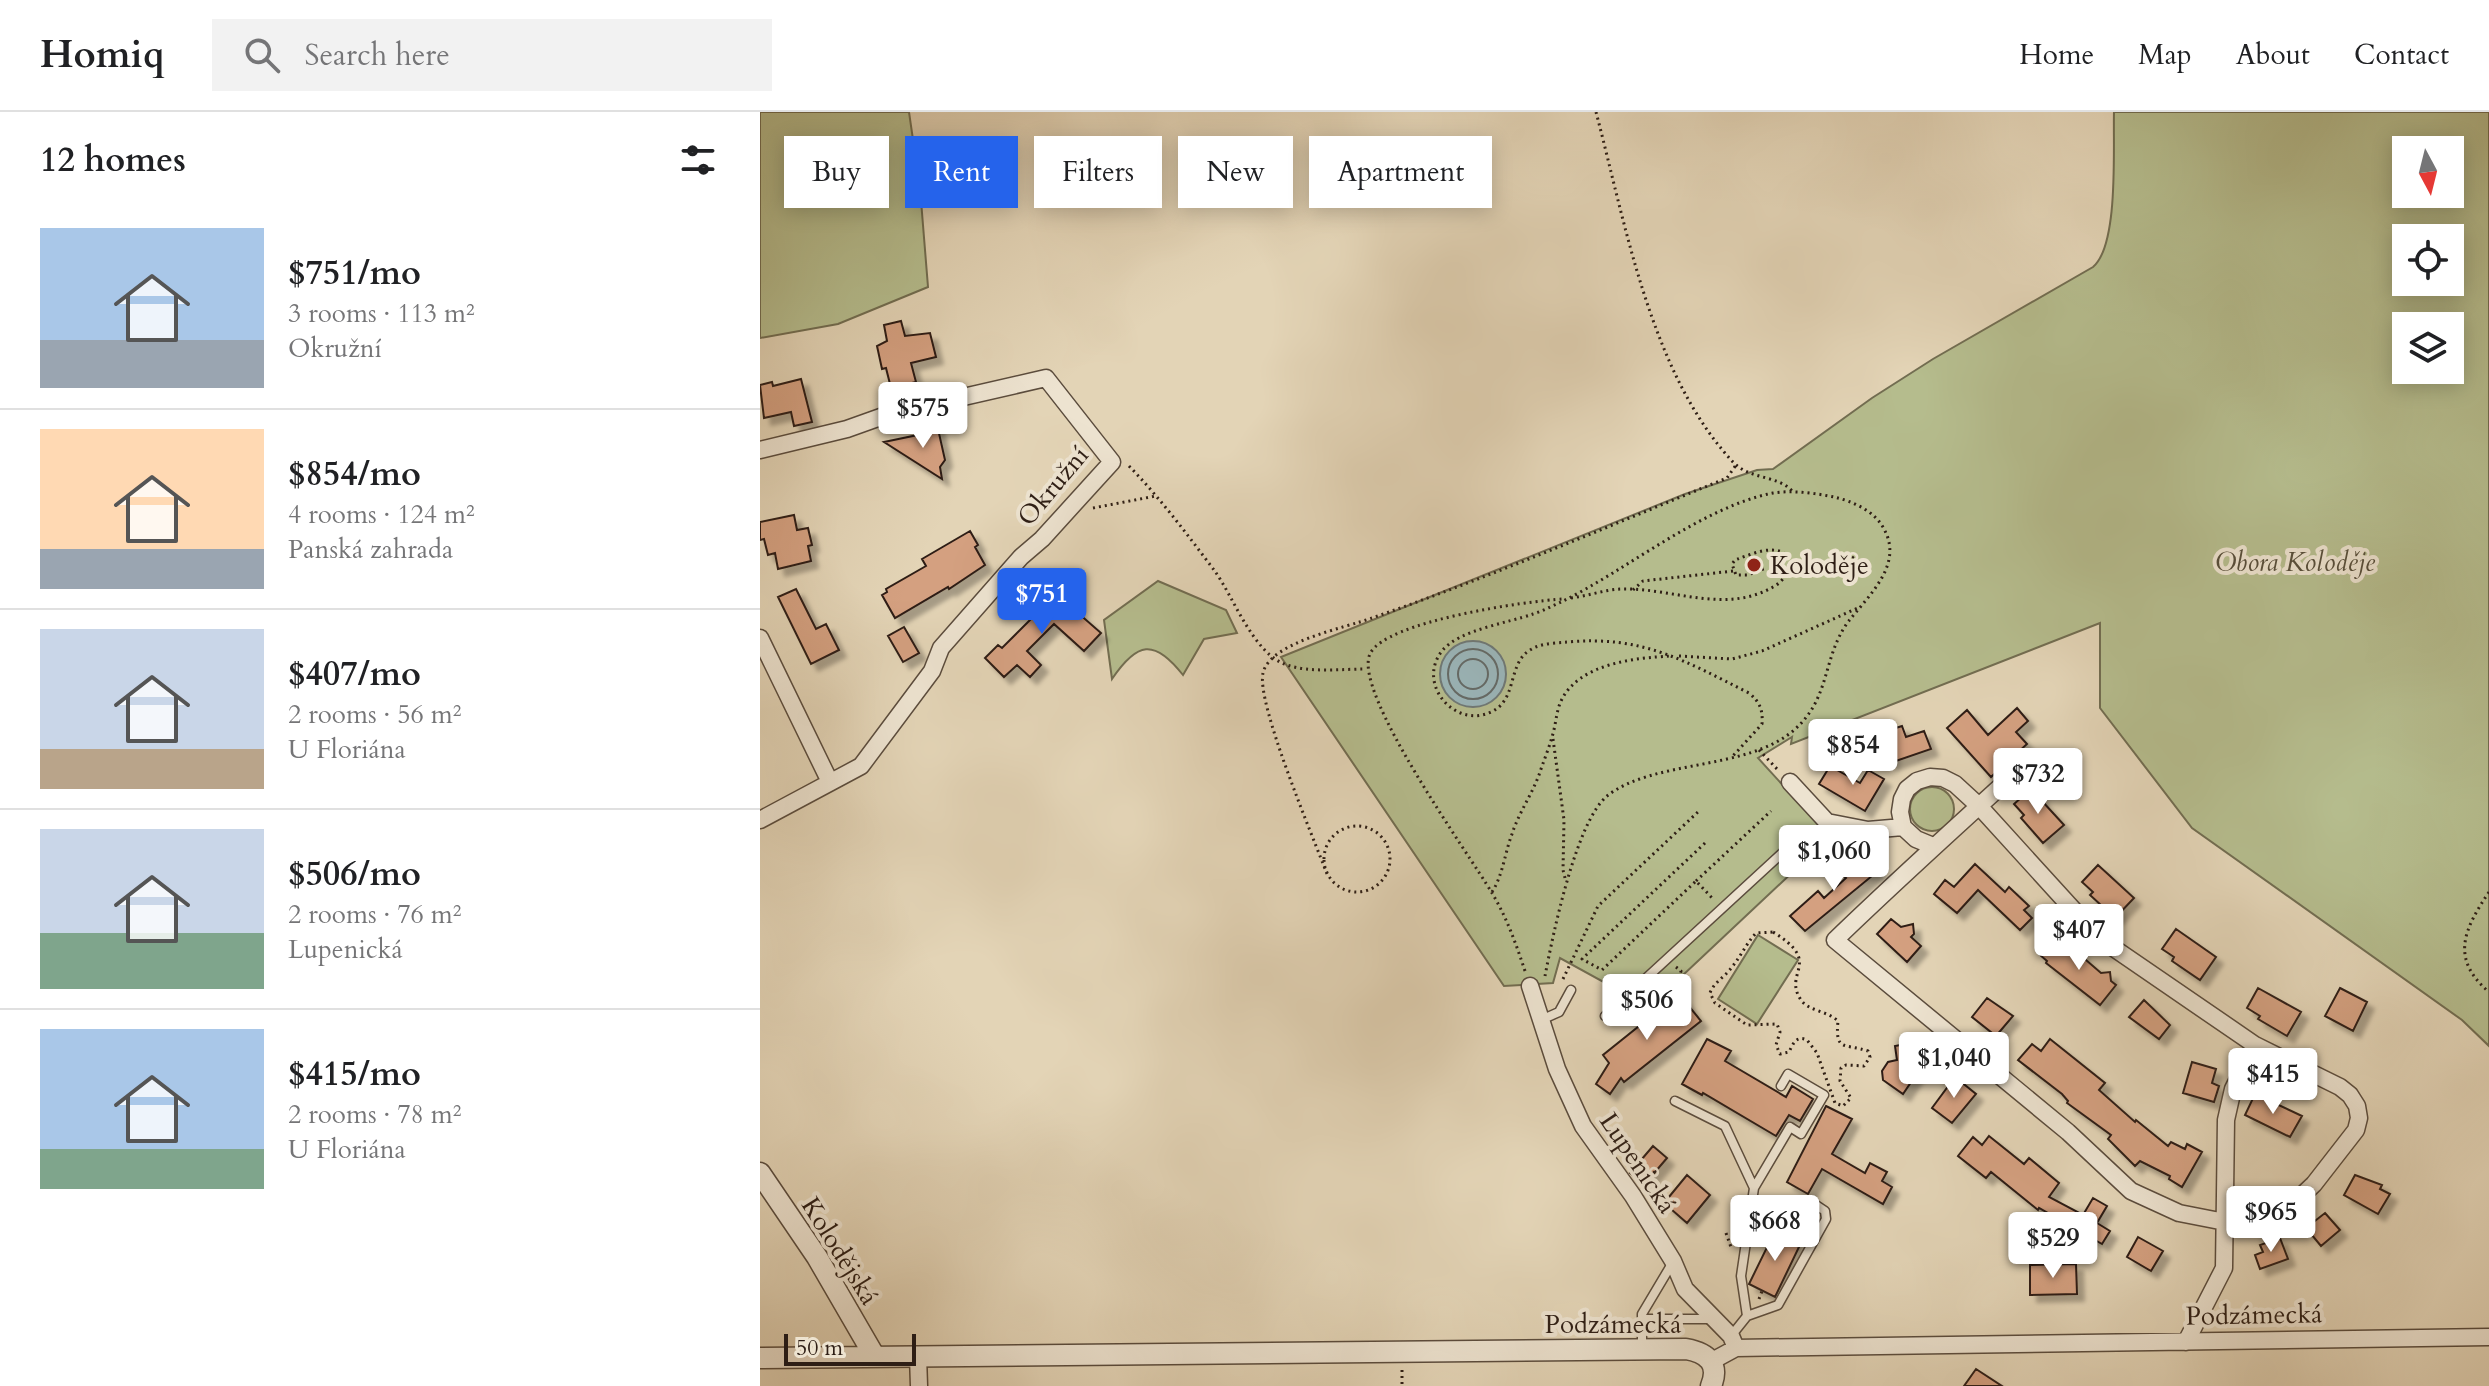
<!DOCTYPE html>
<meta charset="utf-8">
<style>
body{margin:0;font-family:Cardo,serif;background:#f2f2f2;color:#202124;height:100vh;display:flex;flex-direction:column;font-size:30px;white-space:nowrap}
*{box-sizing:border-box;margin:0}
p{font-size:26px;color:#757577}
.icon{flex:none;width:44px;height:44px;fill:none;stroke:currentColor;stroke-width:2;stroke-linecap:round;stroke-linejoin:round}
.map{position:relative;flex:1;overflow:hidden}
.drawer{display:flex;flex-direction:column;background:#fff;width:760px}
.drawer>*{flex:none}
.hud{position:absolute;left:24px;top:24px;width:760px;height:72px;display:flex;gap:16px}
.needle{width:52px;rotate:173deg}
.tools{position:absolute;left:1632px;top:24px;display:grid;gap:16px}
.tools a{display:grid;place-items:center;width:72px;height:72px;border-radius:0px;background:#fff;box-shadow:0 4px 20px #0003;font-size:40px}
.scale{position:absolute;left:24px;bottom:20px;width:132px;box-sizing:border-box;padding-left:8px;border:4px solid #2e1e15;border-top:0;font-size:22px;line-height:28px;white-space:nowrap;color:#2e1e15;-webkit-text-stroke:6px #ede3d0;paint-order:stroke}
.price{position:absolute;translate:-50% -68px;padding:0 18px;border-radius:8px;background:#fff;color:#222;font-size:26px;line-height:52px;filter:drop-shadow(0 2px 4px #0008)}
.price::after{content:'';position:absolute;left:50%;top:48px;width:24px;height:18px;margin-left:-12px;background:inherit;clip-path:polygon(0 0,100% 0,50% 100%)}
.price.on{background:#2563eb;color:#fff}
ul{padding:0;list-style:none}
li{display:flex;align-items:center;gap:24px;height:200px;padding:0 40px}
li+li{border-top:2px solid #e0e0e0}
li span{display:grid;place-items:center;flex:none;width:224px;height:160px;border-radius:0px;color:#555}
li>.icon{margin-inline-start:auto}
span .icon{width:96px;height:96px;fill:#fffc;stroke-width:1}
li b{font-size:34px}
h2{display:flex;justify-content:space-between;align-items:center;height:96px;padding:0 40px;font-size:34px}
.pill{padding:0 28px;border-radius:0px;background:#fff;box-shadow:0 4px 20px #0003;font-size:28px;line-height:72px}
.pill.on{background:#2563eb;color:#fff}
header{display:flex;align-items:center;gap:48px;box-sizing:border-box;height:112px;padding:0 40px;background:#fff;border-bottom:2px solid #e0e0e0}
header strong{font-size:38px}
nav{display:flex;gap:44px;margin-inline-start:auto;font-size:28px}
.search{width:560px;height:72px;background:#f2f2f2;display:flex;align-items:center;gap:20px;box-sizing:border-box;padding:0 28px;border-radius:0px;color:#757577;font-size:30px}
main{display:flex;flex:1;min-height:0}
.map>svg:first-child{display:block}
</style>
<header>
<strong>Homiq</strong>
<div class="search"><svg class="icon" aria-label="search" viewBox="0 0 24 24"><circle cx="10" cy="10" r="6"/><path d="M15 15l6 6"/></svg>Search here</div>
<nav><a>Home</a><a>Map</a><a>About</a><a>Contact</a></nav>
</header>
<main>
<section class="drawer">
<h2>12 homes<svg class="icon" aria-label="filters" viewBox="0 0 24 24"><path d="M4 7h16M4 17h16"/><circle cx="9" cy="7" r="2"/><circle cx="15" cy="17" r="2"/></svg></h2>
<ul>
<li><span style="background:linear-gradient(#a9c7e8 70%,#9aa5b1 0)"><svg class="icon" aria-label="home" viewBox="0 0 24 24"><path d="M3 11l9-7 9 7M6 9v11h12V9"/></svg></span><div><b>$751/mo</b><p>3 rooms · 113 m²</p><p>Okružní</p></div></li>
<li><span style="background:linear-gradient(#ffd9b3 75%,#9aa5b1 0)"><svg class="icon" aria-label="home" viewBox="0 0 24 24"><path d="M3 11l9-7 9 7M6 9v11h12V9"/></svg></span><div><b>$854/mo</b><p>4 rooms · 124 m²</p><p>Panská zahrada</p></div></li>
<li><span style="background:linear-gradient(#c9d6e8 75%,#b9a48a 0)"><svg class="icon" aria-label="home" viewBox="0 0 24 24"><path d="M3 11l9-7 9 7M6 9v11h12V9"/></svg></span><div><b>$407/mo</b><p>2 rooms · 56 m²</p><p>U Floriána</p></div></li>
<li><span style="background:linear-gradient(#c9d6e8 65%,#7fa58c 0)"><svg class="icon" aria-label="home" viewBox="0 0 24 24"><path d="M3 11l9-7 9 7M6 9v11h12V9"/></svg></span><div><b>$506/mo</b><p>2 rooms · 76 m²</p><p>Lupenická</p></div></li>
<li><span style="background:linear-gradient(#a9c7e8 75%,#7fa58c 0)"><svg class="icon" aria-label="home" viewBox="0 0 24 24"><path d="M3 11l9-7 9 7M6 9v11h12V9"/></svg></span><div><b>$415/mo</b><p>2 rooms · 78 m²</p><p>U Floriána</p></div></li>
</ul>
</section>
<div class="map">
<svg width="1729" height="1274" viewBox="0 0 1729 1274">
<defs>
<filter id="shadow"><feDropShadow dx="7" dy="7" stdDeviation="2" flood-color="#0004"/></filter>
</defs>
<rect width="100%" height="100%" fill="#e3d4b6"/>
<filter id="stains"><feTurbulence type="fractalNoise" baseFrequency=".0025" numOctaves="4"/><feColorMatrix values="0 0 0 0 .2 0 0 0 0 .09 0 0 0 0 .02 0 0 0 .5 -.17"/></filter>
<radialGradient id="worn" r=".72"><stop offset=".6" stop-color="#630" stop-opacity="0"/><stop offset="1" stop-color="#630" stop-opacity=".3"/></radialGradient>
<path fill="#b5bc8d" stroke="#726d51" stroke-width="2" fill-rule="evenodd" d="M0 0H149L160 76 168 175 78 212 0 226Z
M1354 0H1729V934L1702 908 1432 716 1340 596V511L1031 632 1032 625 998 646 1070 725 889 895 800 846 793 871 744 874 521 545 925 382 997 358 1013 357 1112 286 1173 247 1333 155C1359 133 1353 36 1354 0ZM1646 38H1690V82H1646ZM1646 126H1690V170H1646ZM1646 214H1690V258H1646Z
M398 469 466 498 477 521 444 527 423 563C394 526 377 530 352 567L344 508Z
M1150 697a22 22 0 1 1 44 0a22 22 0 1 1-44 0Z
M998 823 1038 848 997 912 958 887Z"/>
<path fill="#9ab5b9" stroke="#6f7977" stroke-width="2" d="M680 562a33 33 0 1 1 66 0a33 33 0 1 1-66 0Z"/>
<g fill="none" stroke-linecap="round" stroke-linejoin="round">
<path stroke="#646a67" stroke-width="2" d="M688 562a25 25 0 1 1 50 0a25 25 0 1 1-50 0Z
M698 562a15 15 0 1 1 30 0a15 15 0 1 1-30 0Z"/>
</g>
<path fill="#d4a080" stroke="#2e1e15" stroke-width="2" filter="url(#shadow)" d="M141 209 145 224 170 221 176 245 151 251 156 270 131 276 126 256 122 257 117 234 127 229 124 213Z
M41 267 52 310 34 314 31 300 4 306 0 273 12 270 13 274Z
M176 308 185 348 180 355 182 367 124 330 167 321Z
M34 403 37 418 48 416 52 433 48 434 51 449 18 457 15 441 8 443 4 427 0 428V410Z
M210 419 218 433 215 435 225 453 189 477 188 475 135 506 122 483 127 480 126 477 166 454 162 447Z
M36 477 56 517 66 512 79 538 51 552 18 485Z
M294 480 341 521 324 539 294 512 267 539 281 553 270 565 257 553 244 565 225 546 238 533 242 536 279 499Z
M144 515 159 541 143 550 128 524Z
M1257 596 1268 609 1256 620 1267 632 1231 665 1187 616 1207 598 1228 623Z
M1142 614 1146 625 1164 619 1171 637 1130 651 1120 621Z
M1070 654 1100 671 1108 658 1124 667 1105 699 1059 672Z
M1271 677 1304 713 1283 731 1261 706 1264 703 1254 692Z
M1088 744 1098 755 1107 747 1118 759 1045 819 1030 804 1058 779 1064 786 1086 766 1076 756Z
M1215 752 1245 780 1249 775 1269 794 1264 798 1272 806 1260 818 1218 778 1197 801 1174 782 1185 768 1194 775Z
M1338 753 1374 786 1355 806 1330 783 1333 780 1322 770Z
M1131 807 1141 815 1153 812 1154 822 1151 825 1161 834 1147 850 1117 822Z
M1416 817 1456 845 1440 868 1412 849 1414 845 1402 837Z
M1292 829 1299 835 1302 832 1309 837 1311 835 1341 861 1350 860 1351 869 1356 873 1340 893 1286 851 1287 849 1280 843Z
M1498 876 1541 900 1527 924 1498 907 1500 904 1487 896Z
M1580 876 1607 890 1593 919 1565 904Z
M919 882 941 909 864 970 861 966 850 982 836 972 849 951 843 943Z
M1227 886 1253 904 1236 924 1212 905Z
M1384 888 1410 913 1399 927 1369 905Z
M947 927 971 939 965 949 1026 985 1032 974 1053 987 1040 1009 1029 1003 1016 1024 943 981 942 983 922 972Z
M1290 927 1345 971 1339 978 1375 1010 1376 1008 1408 1034 1411 1030 1425 1037 1427 1032 1442 1040 1422 1075 1409 1067 1410 1064 1380 1049 1375 1054 1348 1027 1351 1023 1307 991 1308 989 1302 982 1258 948 1272 932 1281 939Z
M1162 929 1163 937 1171 942 1166 950V956L1160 957 1143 982 1123 968 1122 959 1128 950 1137 948 1135 934Z
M1432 950 1456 957 1452 971 1459 974 1454 990 1423 981Z
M1195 965 1216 982 1192 1011 1172 996Z
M1495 982 1542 1004 1530 1025 1485 1003Z
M1066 994 1092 1007 1072 1042 1105 1061 1110 1051 1127 1060 1122 1069 1132 1075 1123 1092 1062 1057 1048 1082 1027 1070Z
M1229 1024 1264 1052 1269 1046 1299 1071 1289 1085 1323 1103 1333 1086 1347 1094 1337 1111 1350 1119 1342 1132 1279 1096 1278 1098 1231 1060 1226 1066 1198 1044 1213 1025 1222 1033Z
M893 1034 907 1046 884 1073 870 1061Z
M927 1063 950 1083 927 1111 904 1091Z
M1595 1063 1622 1073 1620 1077 1630 1082 1618 1102 1584 1083Z
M1565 1101 1580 1118 1561 1134 1546 1116Z
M1023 1117 1037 1123 1033 1132 1039 1135 1015 1185 989 1172 1013 1123 1019 1126Z
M1378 1125 1403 1139 1391 1159 1367 1145Z
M1520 1126 1528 1147 1500 1157 1495 1143 1503 1140 1500 1133Z
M1316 1152 1317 1182 1270 1183V1153Z
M1216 1257 1242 1274H1204Z"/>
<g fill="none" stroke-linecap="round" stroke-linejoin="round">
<g stroke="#5b4c3d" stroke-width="11">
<path id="service" d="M845 904 1033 731
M781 908 799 900 811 878
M915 989 965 1014 994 1076
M987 1204 1018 1193 1066 1107 1065 1099 1053 1091
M882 1207H952
M971 1224 987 1204 981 1164 994 1076 1030 1015 1041 1022 1064 983 1028 962 1021 974
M882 1236V1202L913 1150"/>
</g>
<g stroke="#5b4c3d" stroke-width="19">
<path id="minor" d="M0 338 87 317 129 302 286 266 352 350 282 427 261 445 181 536 172 559 101 654 0 708
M0 526 70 670
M1030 670 1067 710 1108 718 1143 715 1156 727 1173 734
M1143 715 1140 700 1142 687 1147 677 1157 669 1170 665 1183 666 1195 672 1219 694 1339 826 1495 933 1580 975 1590 983 1597 994 1599 1006 1596 1018 1554 1072 1535 1090 1514 1103 1490 1110H1465L1419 1101 1371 1079 1308 1020 1075 828C1136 769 1199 712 1262 655
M770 874 797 957 823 1014 873 1084 913 1149 925 1177 971 1224 976 1236
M1426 1230 1464 1156 1466 1008 1473 977 1495 933
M158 1244 159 1274
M952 1249 976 1236 1729 1225"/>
</g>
<g stroke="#5b4c3d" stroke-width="23">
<path id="tertiary" d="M0 1061 57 1145 115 1245
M0 1246 926 1237C948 1241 960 1252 951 1274"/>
</g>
<path stroke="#2e1e15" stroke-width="3" stroke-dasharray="2 4" stroke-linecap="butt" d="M836 0C866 114 891 262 973 350 990 368 1018 363 1032 379
M369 354C400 386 427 422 454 458 474 485 493 542 527 553 550 561 582 557 606 557
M333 396 396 384
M873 478 883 469 973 459
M811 486C827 484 844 478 860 477 911 475 964 503 1013 475 1032 465 1038 438 1011 438 1000 438 986 444 975 448L972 452 976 463H988L1006 456
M919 544 972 547 1002 539 1100 495
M793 627 804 708 803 758 806 770
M999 638 1018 658
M564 747a33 33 0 1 1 66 0a33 33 0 1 1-66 0Z
M945 731 822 847 842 858 936 769 954 788
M567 762C554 727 496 591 503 561 510 530 585 516 612 506 733 464 849 414 967 366L976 353
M936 769 1011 699
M732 780C743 763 745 740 752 722 759 700 773 681 780 660 784 648 789 636 792 625 796 613 796 600 801 589 819 551 875 546 911 544
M1729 780C1705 816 1689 846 1729 880
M1013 820C1064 851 1022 860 1041 888 1048 899 1068 899 1078 909 1075 940 1084 931 1108 939L1110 945 1104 954 1086 953 1081 956 1080 969 1091 986 1083 994 1075 991 1057 941 1047 928C1036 923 1033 932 1029 940L1020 942 1016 933 1020 920 1017 912 987 913 955 891 950 881C954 870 965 865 972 855 981 844 986 832 996 821Z
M916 855 921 859 920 863
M765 859C756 832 747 806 732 781 709 742 592 580 610 542 625 509 767 489 803 487
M785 864C793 822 816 710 847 684 894 647 987 659 1034 618 1071 586 1062 546 1088 510 1108 484 1144 453 1124 417 1115 399 1092 389 1074 385 1054 381 1033 378 1013 381 942 395 867 458 801 490 792 494 783 499 773 502 748 511 698 518 682 539 656 572 695 617 731 600 758 588 747 552 770 538 781 531 796 531 808 530 882 523 925 549 989 581 1000 590 1003 598 1002 612L972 645
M803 867 838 794 939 699
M966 1121 972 1138
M999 1187 1002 1179
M862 1219 869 1204
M642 1258V1274"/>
<use href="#service" stroke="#ede3d0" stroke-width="8"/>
<use href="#minor" stroke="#ede3d0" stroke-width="16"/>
<use href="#tertiary" stroke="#ede3d0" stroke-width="20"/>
</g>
<circle fill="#8f2418" stroke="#ede3d0" stroke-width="3" cx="994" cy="453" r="8"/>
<g text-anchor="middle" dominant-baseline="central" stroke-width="8" stroke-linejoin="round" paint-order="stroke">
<g font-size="26" fill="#2e1e15" stroke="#ede3d0">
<text transform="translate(293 374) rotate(-50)">Okružní</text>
<text transform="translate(878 1051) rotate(56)">Lupenická</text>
<text transform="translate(80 1139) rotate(58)">Kolodějská</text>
<text transform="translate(1494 1203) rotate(-1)">Podzámecká</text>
<text x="853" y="1212">Podzámecká</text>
</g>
<g font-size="26" font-style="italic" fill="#564d39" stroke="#ede3d0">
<text x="1535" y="450">Obora Koloděje</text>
</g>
<g font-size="26" fill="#2e1e15" stroke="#ede3d0" text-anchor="start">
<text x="1010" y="453">Koloděje</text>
</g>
</g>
<rect width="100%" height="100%" filter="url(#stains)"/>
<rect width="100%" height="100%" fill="url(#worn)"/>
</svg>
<div class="tools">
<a><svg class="needle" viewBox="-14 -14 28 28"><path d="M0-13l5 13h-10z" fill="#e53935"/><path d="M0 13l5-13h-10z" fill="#757577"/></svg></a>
<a><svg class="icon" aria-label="locate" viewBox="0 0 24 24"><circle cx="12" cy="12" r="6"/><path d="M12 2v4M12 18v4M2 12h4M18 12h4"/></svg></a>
<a><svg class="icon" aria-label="layers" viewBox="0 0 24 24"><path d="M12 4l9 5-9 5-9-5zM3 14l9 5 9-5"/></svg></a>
</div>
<div class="scale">50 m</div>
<b class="price" style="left:163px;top:338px">$575</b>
<b class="price on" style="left:282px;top:524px">$751</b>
<b class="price" style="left:1093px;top:675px">$854</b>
<b class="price" style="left:1278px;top:704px">$732</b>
<b class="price" style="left:1074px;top:781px">$1,060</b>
<b class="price" style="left:1319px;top:860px">$407</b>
<b class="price" style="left:887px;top:930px">$506</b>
<b class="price" style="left:1194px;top:988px">$1,040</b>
<b class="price" style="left:1513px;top:1004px">$415</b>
<b class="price" style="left:1511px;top:1142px">$965</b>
<b class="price" style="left:1015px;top:1151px">$668</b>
<b class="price" style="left:1293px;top:1168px">$529</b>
<div class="hud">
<a class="pill">Buy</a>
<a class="pill on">Rent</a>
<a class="pill">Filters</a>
<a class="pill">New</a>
<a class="pill">Apartment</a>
</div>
</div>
</main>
